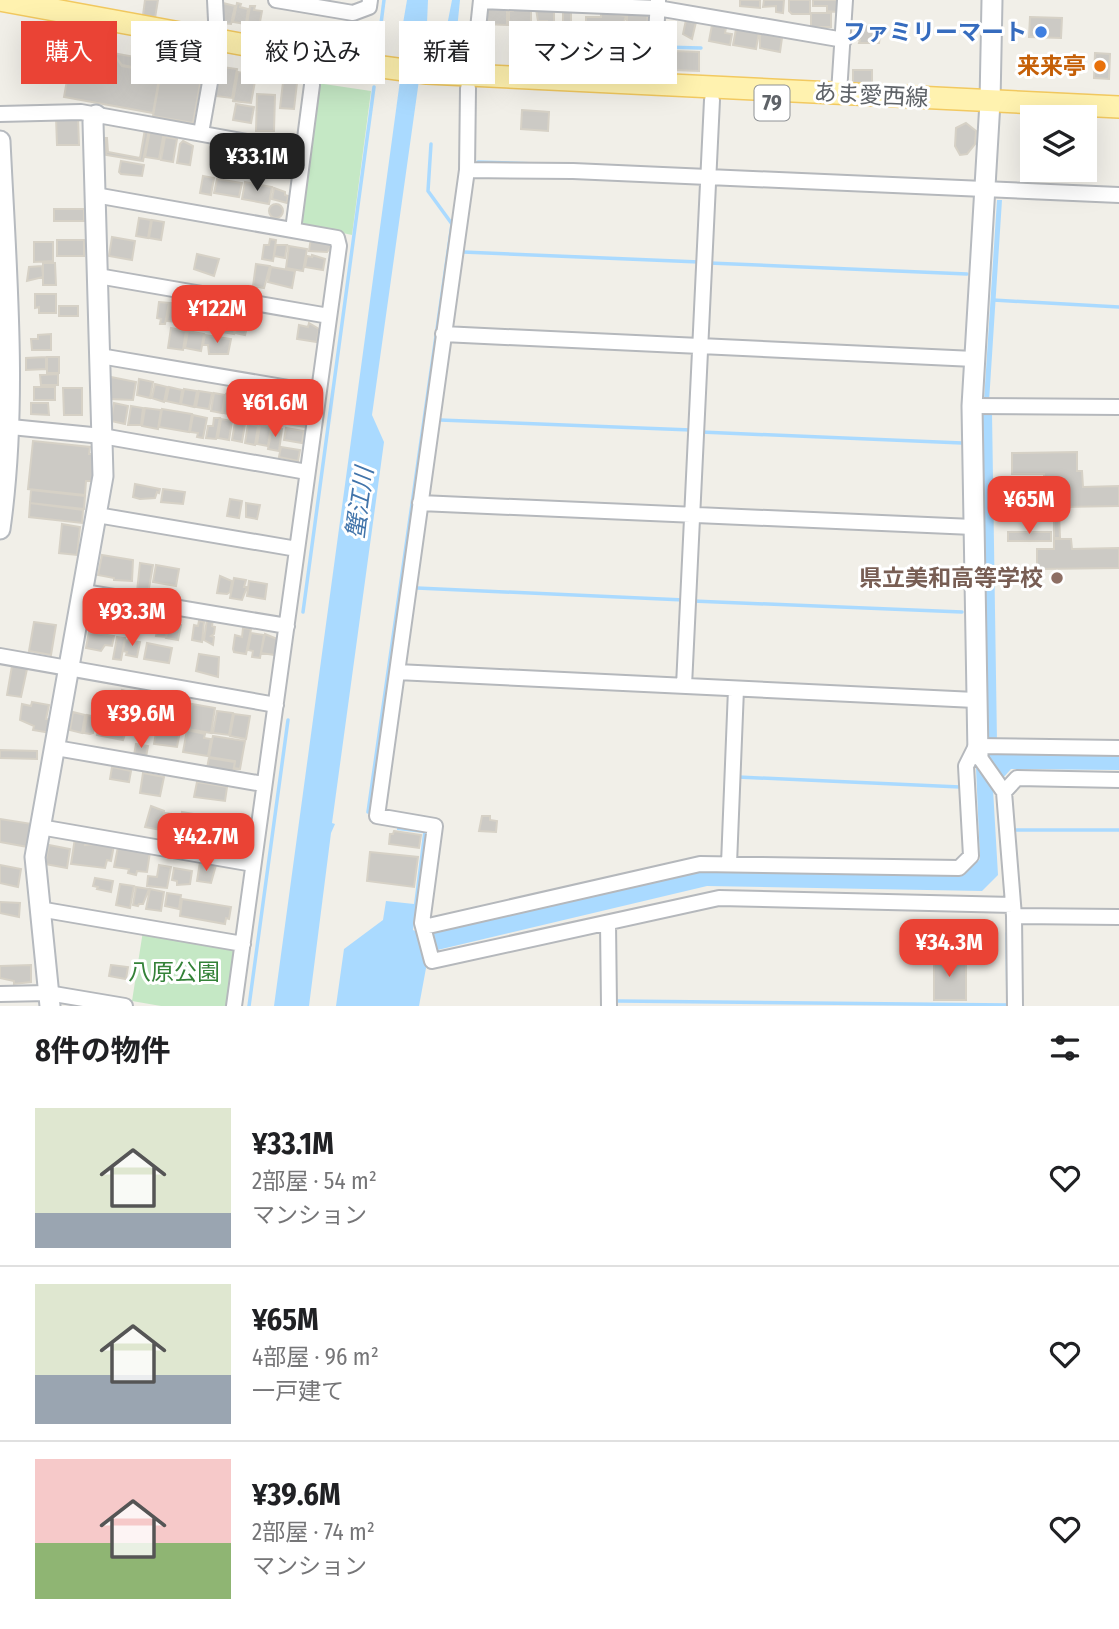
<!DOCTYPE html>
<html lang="ja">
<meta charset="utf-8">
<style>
body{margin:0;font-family:"Fira Sans Condensed","Noto Sans JP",sans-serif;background:#f2f2f2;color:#202124;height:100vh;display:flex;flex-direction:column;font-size:26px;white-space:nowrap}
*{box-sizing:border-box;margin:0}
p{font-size:23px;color:#757577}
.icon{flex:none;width:38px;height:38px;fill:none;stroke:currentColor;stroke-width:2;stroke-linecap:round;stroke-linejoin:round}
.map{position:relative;height:1006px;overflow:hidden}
.sheet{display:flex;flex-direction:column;background:#fff;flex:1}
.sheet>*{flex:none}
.guide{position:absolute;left:21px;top:21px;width:700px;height:63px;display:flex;gap:14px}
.controls{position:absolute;left:1020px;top:105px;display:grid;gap:14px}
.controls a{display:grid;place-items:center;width:77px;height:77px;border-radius:0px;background:#fff;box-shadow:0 7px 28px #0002;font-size:35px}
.price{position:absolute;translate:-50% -60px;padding:0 16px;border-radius:14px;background:#ea4335;color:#fff;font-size:23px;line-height:46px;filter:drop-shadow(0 2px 4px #0008)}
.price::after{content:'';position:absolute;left:50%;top:42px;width:21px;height:16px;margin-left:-10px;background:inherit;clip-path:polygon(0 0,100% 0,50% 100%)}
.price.selected{background:#222;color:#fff}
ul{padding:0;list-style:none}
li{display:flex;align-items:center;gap:21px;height:175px;padding:0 35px}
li+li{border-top:2px solid #e0e0e0}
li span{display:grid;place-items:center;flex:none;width:196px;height:140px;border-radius:0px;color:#555}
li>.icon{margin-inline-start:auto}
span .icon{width:84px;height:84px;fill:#fffc;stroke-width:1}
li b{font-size:30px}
h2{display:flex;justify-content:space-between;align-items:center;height:84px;padding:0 35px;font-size:30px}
.pill{padding:0 24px;border-radius:0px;background:#fff;box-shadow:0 7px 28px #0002;font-size:24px;line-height:63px}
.pill.selected{background:#ea4335;color:#fff}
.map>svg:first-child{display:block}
</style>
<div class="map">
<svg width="1119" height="1006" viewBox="0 0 1119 1006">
<rect width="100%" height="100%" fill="#f1efe8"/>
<path fill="#c5e8c5" d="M317 83 371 91 352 235 301 224 298 220Z
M143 931 233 946 236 952 229 1006H161L132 1001Z"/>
<path fill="#aadaff" d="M407 0H428L427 23 372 415 384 442 332 823 335 824 331 833 309 1006H274L402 66 405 44 401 35Z
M452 0H460L454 59 441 58V41H444Z
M997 200H1002L989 402 984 401Z
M984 411 992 413 997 742H990L988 731H985L979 415Z
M991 751 1119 753V770L1011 769 993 789 998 875 982 891 707 886 429 952 419 1006H336L344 949 383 920 386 901 414 904 423 833 397 830V826L425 831 427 835 413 930 422 934 705 870 965 874 980 859 976 768Z"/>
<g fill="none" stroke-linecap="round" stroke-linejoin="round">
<path stroke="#aadaff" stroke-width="3.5" d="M661 47 701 48
M377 55 384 0
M478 162 536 164
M463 252 699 262
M709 263 967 274
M993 300 1119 307
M440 420 691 430
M701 432 962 443
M417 588 684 600
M693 601 962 612
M303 612 374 87
M738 777 960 787
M368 812 452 224 428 191 431 144
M1014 830H1119
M1007 933 1008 1006
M618 1001 1008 1005
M249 1006 288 720"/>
</g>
<path fill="#cccac5" stroke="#d6d1c6" stroke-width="2" d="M145 0H158L155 18 143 15Z
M740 0H760V8L740 6Z
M764 0H784L783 13 776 12V6L763 7Z
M789 0H810V14H792L789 11Z
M813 0H837V12L827 11V6H813Z
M223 3 235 6 231 24 222 23Z
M237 3 241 4 240 7 248 9 246 24 233 22Z
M250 6H255L254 10 262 11 259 27 247 24Z
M507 8V25L484 24V9Z
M513 9 531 11V25H509V11H513Z
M536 9H554V25H547V21H538Z
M563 11H571V29H563Z
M601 12 626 16 621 31 586 32V17H601Z
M627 12H647L648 29H627Z
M811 13H831V27H811Z
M1030 17 1062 18 1061 38 1029 37Z
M686 20 696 22 692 39 683 34Z
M347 22 366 24 365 32H360L355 39 345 38Z
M712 25 726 28 725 33 732 34 730 45 709 41Z
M857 25 881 28 879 43H859L860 40 853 39Z
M736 29 759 33 756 49 733 45Z
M539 31H561V46L539 48Z
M760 33 782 38 780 52 760 48Z
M615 44 618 61 594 63 591 47Z
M73 47 98 52 109 48 122 66 160 73 153 113 64 97Z
M588 47 590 63 574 66 572 54 577 53 576 49Z
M674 51 699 52V71L673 70Z
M113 53 162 62 160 72 122 65Z
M1095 53 1110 54 1109 79 1094 78Z
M162 66 202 73 193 123 153 116Z
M222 67 237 69 232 98 215 96Z
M853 70H872V83H853Z
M238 72 256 76 251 103 233 101Z
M283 82 297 83 294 109 280 108Z
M257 94 275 95 274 131H256Z
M236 104 254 107 251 123 233 120Z
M522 110 549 112 548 131 521 129Z
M56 117H78L79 145H57Z
M966 123 976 131 975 144 967 154 960 155 955 146 956 128Z
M145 129 149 130 143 161 106 155 105 138H107L108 152 140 158Z
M150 130 164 132 159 159 145 157Z
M165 137 177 139 173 162 161 160Z
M183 141 193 146 190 165 177 163 180 144Z
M121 161 144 165 142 176 121 174 119 172Z
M203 176 214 178 211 195 200 193Z
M217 179 242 183 239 197 214 193Z
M245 182 272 187 269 204 242 199Z
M274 188 285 192V195L288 196 287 203 272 199Z
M269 211a7 7 0 1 1 14 0a7 7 0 1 1-14 0Z
M54 209H84V221H54Z
M139 218 151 220 148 238 136 236Z
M152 220 164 222 161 240 149 238Z
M112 237 135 241 132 260 109 256Z
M311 238 331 241 330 248 327 252 309 251Z
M270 239 276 240 273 261 262 259 264 245H269Z
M57 240H84V256H57Z
M34 242H53V261L34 262Z
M276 245H287L285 258 274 256Z
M289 246 307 249 303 271 286 268Z
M197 254 219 259 214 276 194 269Z
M312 255 325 259 323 270 305 267 307 256 312 257Z
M43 263H55L56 285H43Z
M256 264 270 266 264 288 253 286Z
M42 266 43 277 27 281 29 267Z
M271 267 295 271 292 288 268 282Z
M35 294H56V313H39V307L35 308Z
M159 302 169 303 165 324H160L161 319 157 318Z
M171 303 178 305 175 322 167 321Z
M59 306H78V316H59Z
M220 313 237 315 234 334 216 331Z
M239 314 250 315 245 335 235 333Z
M309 323 319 329 317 342 297 339 299 325 308 327Z
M171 328 186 331 183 350 168 348Z
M188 331 204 334 201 351 185 348Z
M51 334V350H32L31 339H38V335Z
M205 335 231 339 228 354H209L208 345H203Z
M46 357V369L26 370V358Z
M47 357H59V373H47Z
M58 374V385H41L40 375Z
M111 377 136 382 133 400 109 399V379Z
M139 379 153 382 150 398 137 395Z
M155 384 167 387 164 402 152 398Z
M34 387H55V400H34Z
M169 387 182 390 180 404 166 401Z
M63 388H82V415H64Z
M184 389 197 391 194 407 181 404Z
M199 391 212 393 209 409 196 407Z
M214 393 225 395 222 413 211 411Z
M226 394 238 397 235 415 223 413Z
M291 394 311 398 309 410 289 406Z
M239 398 251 400 247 419 236 417Z
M252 400 263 402 260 419 249 418Z
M264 400 275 402 272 422 261 420Z
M277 402 288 404 285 424 274 422Z
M31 403H48L49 415 31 414Z
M114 403 128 406 125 424 111 421Z
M131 406 143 408 141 425H128Z
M145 408 161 410 158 429 142 426Z
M162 409 192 414 189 432 159 427Z
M289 412 308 416 306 427 287 424Z
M193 415 207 418 203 438 197 437 198 433 190 432Z
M214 418H220L216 439 206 438 208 426H213Z
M221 419 232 421 229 440 218 438Z
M235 422 245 424 242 442 232 440Z
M248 424 258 426 255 445 245 443Z
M260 425 271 427 268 446 257 444Z
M272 427 282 429 279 451 268 449Z
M286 428 304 431 302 443 284 440Z
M33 441 90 447 89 454H96L93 481H86L85 495 28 489Z
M281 447 300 450 298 461 279 457Z
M1077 452V471H1082L1083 487 1119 486V506L1061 507V512L1054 513V507L1013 508V488L1044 487V474H1012V453Z
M135 484 160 489 159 493 157 492 155 498 140 499 133 497Z
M163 489 185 492 183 504 161 502Z
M31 490 85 496 84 509 30 503Z
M230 499 242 501 239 518 227 516Z
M30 503 83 510 82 523 29 517Z
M246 503 260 505 257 519 246 517Z
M1054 513H1059L1060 538H1054Z
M62 524 80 527 77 555 59 553Z
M1008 532H1051V541H1008Z
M1054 539H1071L1072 549 1119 548V568L1037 569V549H1054Z
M102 555 133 560 132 581 114 580V578L98 575Z
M140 563 153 565 148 594 137 592Z
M156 565 179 569 176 586 153 582Z
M220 576 232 581 230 592 227 594 217 593Z
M234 578 246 580 244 587H247L242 600 230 598Z
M249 581 267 584 265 599 247 596Z
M91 603 108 606 104 632 92 629 93 623 88 622Z
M109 610 127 613 125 626 107 622Z
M130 613 144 616 142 629 128 627Z
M148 617 158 620 155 633H143L145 618Z
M207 619 213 620 212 626 215 627 214 634 211 636 214 637 213 645 204 640Z
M159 620 168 621 166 637 156 636Z
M199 621 204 622 202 642 192 640 194 625 198 626Z
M34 622 56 625 51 655 29 651Z
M169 622 181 625 178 640 166 638Z
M243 628 251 629 246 654 234 652 233 649 235 635 242 637Z
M89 632 114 636 112 646 105 645 101 651 86 648Z
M251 633 264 635 260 658 252 657 253 651 248 650Z
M265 634 277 639 275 655 261 653Z
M117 637 125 638 121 660 113 659Z
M125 640 140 642 137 657 126 655 127 652 123 651Z
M147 643 172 648 169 663 144 659Z
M199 654 219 657 218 677 196 671Z
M12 666 27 669 21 697 7 695Z
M122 690 139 695 137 709 119 706Z
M141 695H149L144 718 137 717Z
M150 695 158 699 154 721 146 720Z
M32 702 49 705 46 719 53 720 51 733 33 730 34 726 20 720 22 704 31 706Z
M192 704 215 708 211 733 188 729Z
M217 711 233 713 229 735 213 733Z
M73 712 85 715 82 733 70 730Z
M160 712 175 715 173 726 158 724Z
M234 714 250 716 246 739 230 736Z
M87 715 96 717 93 733 90 734 84 733Z
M100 719 129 722 123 740 97 735Z
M157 727 180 731 177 747 154 744Z
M187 730 205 734 204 738 211 739 208 756 183 752Z
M213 736 245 741 240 769 234 768 235 761 209 757Z
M136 744 148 746 146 757 134 755Z
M0 750 37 751V759L0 758Z
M209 758 235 762 233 772 207 768Z
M112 767 131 771 129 782 110 779Z
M143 773 164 777 160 796 140 793Z
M197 782 227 787 225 801 194 797Z
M151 806 164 811 161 830 145 827Z
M182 812 194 814 190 834 179 832Z
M165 813 180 815 178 827 163 825Z
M482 816H490V820L497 821 496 832 479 831Z
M0 819 32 824 28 847 0 842Z
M394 831 421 835 419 848 389 844 390 834H393Z
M75 838 86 839 85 845 101 843 114 845 111 861 107 860 105 868 71 864Z
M49 845 70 849 67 868 45 864Z
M118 847 150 852 147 872 137 871 136 875 128 873 129 869 114 867Z
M370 852 418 857 414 887 367 881Z
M200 862 216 865 211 883 197 881Z
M0 865 21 869 18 887 0 883Z
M159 865 171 867 167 888 147 886 148 876 157 877Z
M174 868 192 871 190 884 177 885V881L172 880Z
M95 878 113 881 111 892 97 889 98 887 93 886Z
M120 884 134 886 130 908 116 905Z
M136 887 149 889 143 904H139L138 906 133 905Z
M150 889 164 892 161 911 146 909Z
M167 893 181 895 179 909 165 906Z
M182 899 231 907 229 919 226 918 225 924 180 916Z
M0 902 20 903 19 917 0 913Z
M934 954H945V962H966V1000H934Z
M31 965V982L14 984V981L0 978V966Z
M111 965 128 967 126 979 109 976Z"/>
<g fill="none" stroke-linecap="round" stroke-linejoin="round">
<g stroke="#b5b8bc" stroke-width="18">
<path id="street" d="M215 0 217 40
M276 0 353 13 369 7 370 0
M481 1 657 8 844 40
M475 57 481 0
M653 84 658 1
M468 88 467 170 377 816 435 826 422 923 432 961 719 898 1013 905
M839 93 845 0
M0 114 81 112 303 152
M201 133 215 54
M467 170 573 171 1119 195
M95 195 337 238 339 246 234 1006
M293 230 312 85
M98 276 329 316
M443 334 974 359
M100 356 318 393
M972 406 1119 407
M1 426 102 436 307 472
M420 503 973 527
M97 515 297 549
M84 592 287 626
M0 656 276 705
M397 672 975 700
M684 686 712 100
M56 748 263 784
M978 755 1004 792 1014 916 1015 1006
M1004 792 1017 778 1119 780
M40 827 253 864
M729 864 736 689
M39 909 243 944
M1014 916 1119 917
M608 923 609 1006
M424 927 700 864 959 868 971 856 966 766 976 746 1119 748
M0 994 48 993 125 1006"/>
</g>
<g stroke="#b6babf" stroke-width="23">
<path id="secondary" d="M0 141C6 269 18 401 0 529
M978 755 972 406 990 102 992 0
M50 1006 35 857 103 476 93 122 96 115"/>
</g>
<g stroke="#f2c960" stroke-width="24">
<path id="primary" d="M0 0 322 59 427 73 1119 107"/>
</g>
<use href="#street" stroke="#fff" stroke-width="14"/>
<use href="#secondary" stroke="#fff" stroke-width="19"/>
<use href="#primary" stroke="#fff2af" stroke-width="21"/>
</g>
<circle fill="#3f7fe0" stroke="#fff" stroke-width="2.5" cx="1041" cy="32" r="7"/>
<circle fill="#e8710a" stroke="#fff" stroke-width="2.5" cx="1100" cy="66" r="7"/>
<circle fill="#8d6e63" stroke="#fff" stroke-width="2.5" cx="1057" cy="578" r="7"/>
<g text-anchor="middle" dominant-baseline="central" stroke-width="6" stroke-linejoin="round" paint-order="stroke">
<rect fill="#fff" stroke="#8f9295" stroke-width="2" x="754.5" y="85.5" width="35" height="35" rx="5"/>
<g font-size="21" font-weight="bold" fill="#5f6368">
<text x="772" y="103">79</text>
</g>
<g font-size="23" font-weight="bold" fill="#366cbe" stroke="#fff" text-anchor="end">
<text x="1027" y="32">ファミリーマート</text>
</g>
<g font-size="23" font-weight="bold" fill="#c56008" stroke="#fff" text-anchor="end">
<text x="1086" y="66">来来亭</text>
</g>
<g font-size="23" fill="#5f6368" stroke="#fff">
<text transform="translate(871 95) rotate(3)">あま愛西線</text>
</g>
<g font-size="23" font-weight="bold" fill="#785e54" stroke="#fff" text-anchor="end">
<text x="1043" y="578">県立美和高等学校</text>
</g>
<g font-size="23" fill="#348238" stroke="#fff">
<text x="174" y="972">八原公園</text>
</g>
<g font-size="24" font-style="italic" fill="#4174aa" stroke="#fff">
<text transform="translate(360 503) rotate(-82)">蟹江川</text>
</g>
</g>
</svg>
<div class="controls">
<a><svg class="icon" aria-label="layers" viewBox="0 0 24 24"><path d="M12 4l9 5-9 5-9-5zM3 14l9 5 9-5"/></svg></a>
</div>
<b class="price selected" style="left:257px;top:193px">¥33.1M</b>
<b class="price" style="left:217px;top:345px">¥122M</b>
<b class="price" style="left:275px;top:439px">¥61.6M</b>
<b class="price" style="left:1029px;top:536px">¥65M</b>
<b class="price" style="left:132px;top:648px">¥93.3M</b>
<b class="price" style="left:141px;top:750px">¥39.6M</b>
<b class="price" style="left:206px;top:873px">¥42.7M</b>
<b class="price" style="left:949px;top:979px">¥34.3M</b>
<div class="guide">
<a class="pill selected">購入</a>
<a class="pill">賃貸</a>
<a class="pill">絞り込み</a>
<a class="pill">新着</a>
<a class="pill">マンション</a>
</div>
</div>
<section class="sheet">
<h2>8件の物件<svg class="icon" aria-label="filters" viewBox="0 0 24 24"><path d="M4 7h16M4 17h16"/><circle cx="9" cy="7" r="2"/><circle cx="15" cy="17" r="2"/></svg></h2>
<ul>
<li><span style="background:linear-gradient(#dfe7d0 75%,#9aa5b1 0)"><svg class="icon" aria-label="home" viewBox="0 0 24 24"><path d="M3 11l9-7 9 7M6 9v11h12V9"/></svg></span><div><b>¥33.1M</b><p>2部屋 · 54 m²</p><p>マンション</p></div><svg class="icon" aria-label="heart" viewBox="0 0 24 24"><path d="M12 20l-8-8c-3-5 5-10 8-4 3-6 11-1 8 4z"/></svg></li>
<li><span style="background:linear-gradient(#dfe7d0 65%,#9aa5b1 0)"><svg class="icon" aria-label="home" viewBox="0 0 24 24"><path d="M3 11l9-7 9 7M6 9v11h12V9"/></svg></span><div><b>¥65M</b><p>4部屋 · 96 m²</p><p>一戸建て</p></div><svg class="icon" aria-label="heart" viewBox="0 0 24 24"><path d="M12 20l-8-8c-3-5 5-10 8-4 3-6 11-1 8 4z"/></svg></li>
<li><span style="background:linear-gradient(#f6c9c9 60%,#8fb573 0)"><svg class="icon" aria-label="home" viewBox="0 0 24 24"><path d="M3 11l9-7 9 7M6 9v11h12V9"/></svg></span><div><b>¥39.6M</b><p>2部屋 · 74 m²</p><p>マンション</p></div><svg class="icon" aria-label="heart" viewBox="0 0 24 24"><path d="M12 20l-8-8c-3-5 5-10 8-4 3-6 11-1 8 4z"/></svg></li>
</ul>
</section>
